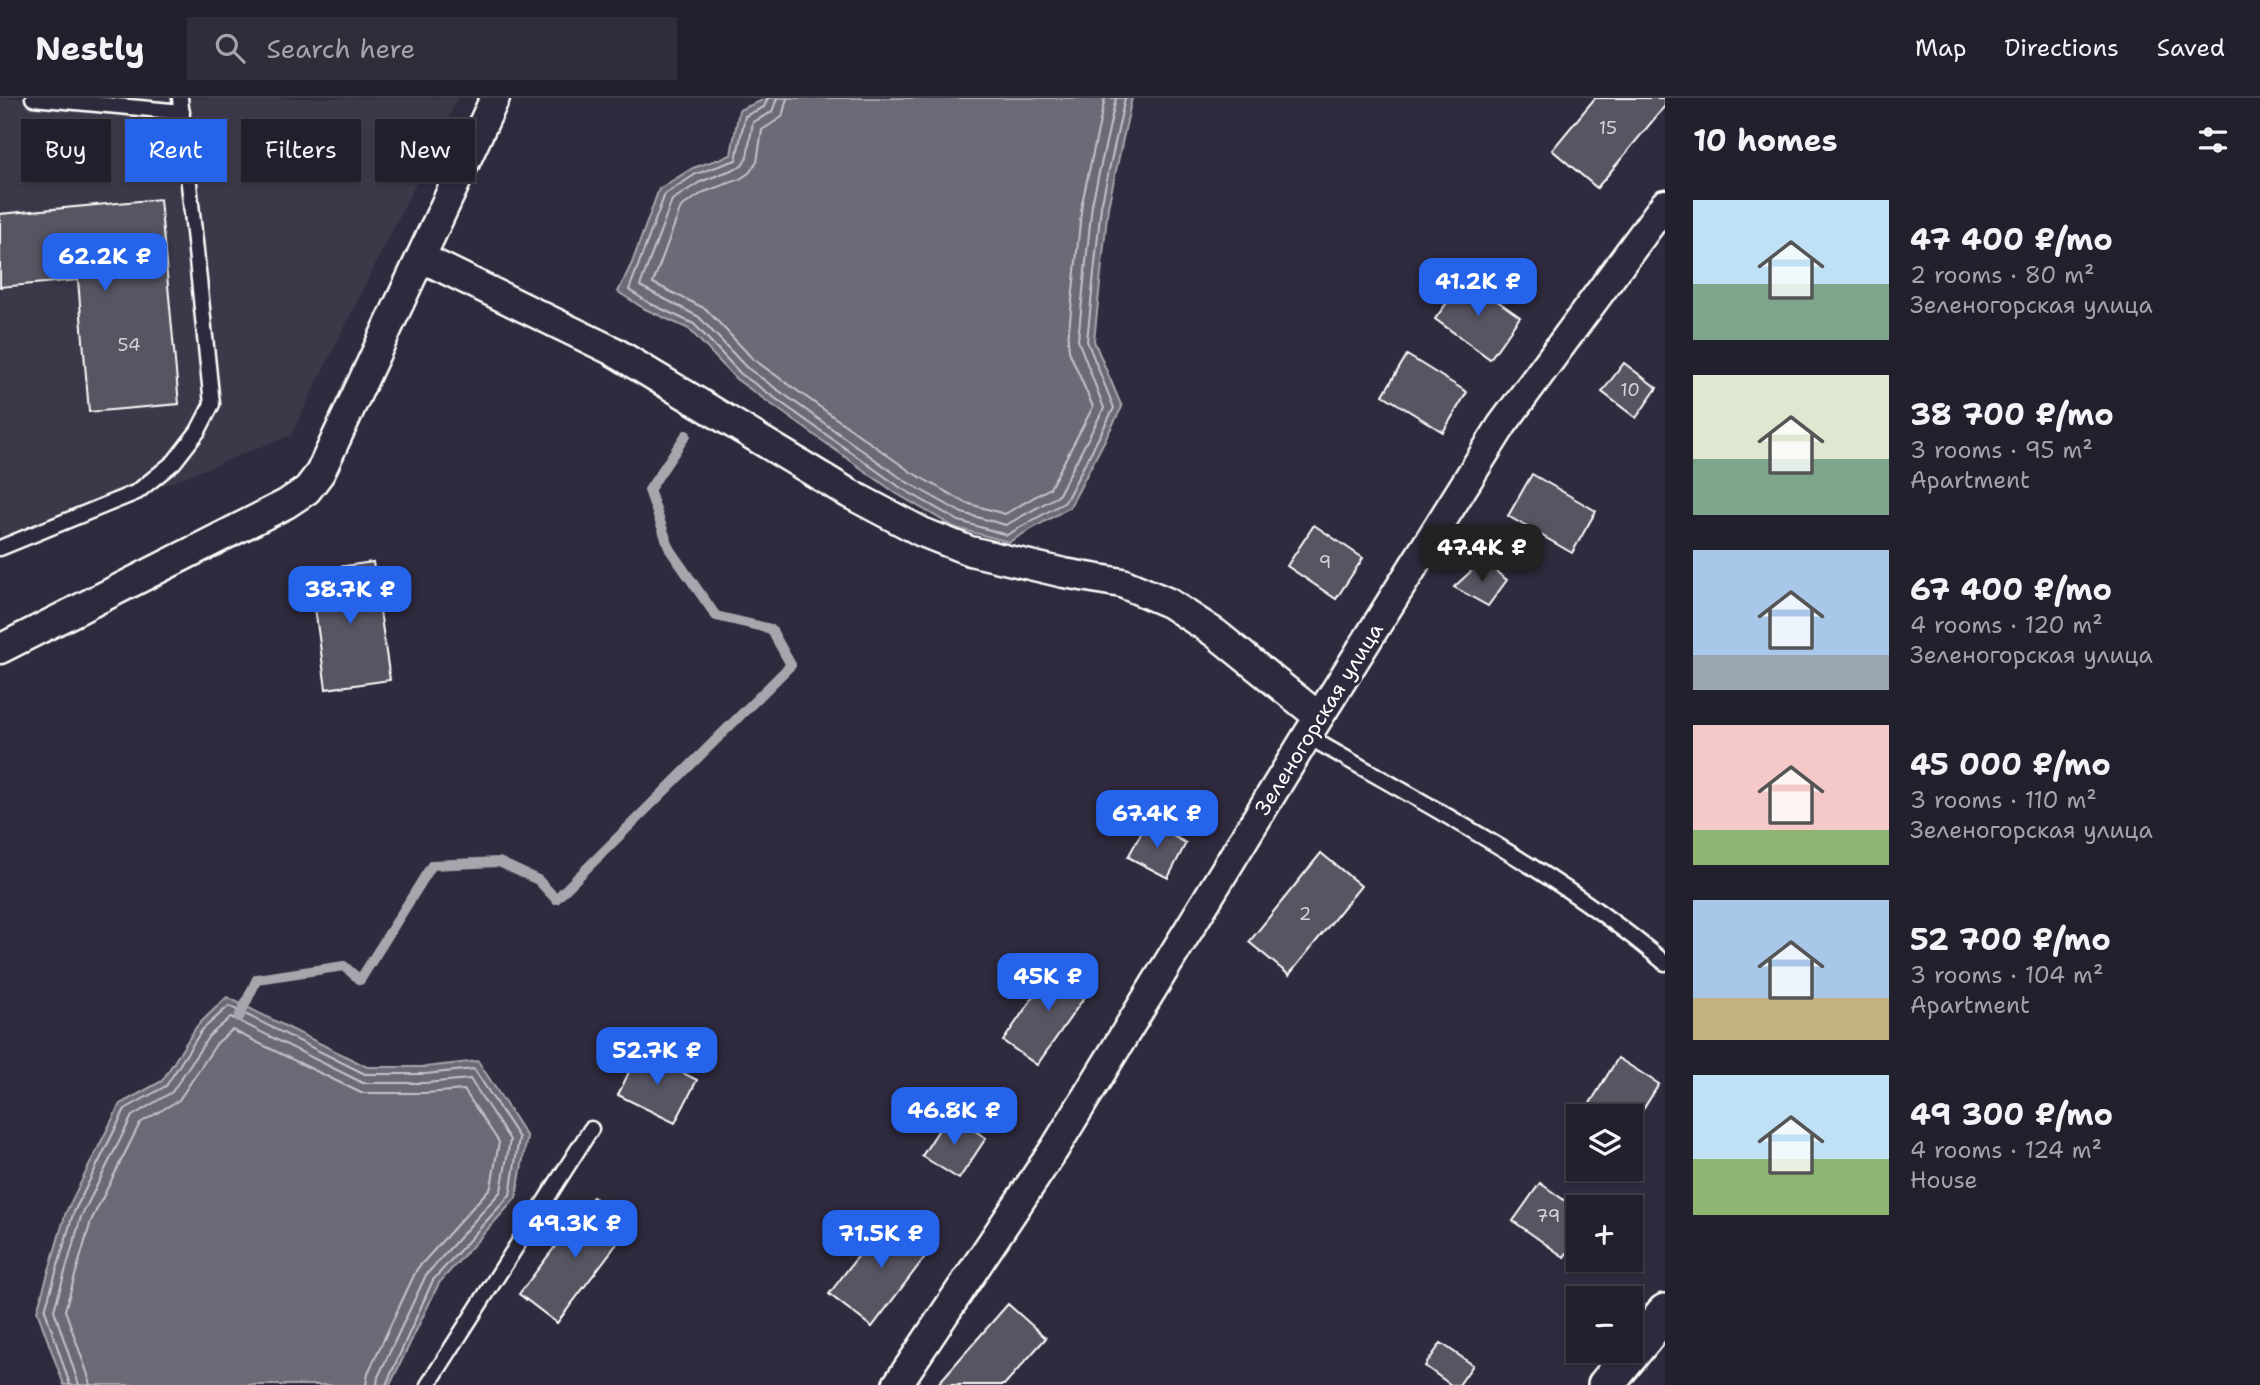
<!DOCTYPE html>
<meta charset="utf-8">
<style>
body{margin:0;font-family:"Shantell Sans",sans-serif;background:#2f2d3a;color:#f1f3f6;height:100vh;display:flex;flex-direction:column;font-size:26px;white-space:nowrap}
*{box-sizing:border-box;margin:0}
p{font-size:23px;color:#a3a3aa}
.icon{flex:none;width:38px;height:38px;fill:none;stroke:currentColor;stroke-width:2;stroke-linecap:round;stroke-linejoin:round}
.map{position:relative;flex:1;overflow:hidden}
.details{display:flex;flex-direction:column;background:#23202e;width:595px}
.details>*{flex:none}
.top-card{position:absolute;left:21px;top:21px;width:665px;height:63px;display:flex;gap:14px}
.buttons{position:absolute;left:1566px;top:1006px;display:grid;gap:14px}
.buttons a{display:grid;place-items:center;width:77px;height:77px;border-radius:0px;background:#23202e;box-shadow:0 2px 5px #0004,0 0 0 2px #403e4a;font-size:35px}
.price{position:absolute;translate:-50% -60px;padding:0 16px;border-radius:14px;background:#2563eb;color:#fff;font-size:23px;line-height:46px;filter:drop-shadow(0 2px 4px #0008)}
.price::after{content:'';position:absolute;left:50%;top:42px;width:21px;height:16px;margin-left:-10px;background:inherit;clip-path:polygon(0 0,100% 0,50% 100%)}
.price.on{background:#222;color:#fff}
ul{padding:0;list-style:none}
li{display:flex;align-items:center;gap:21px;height:175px;padding:0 28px}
li span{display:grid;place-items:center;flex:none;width:196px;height:140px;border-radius:0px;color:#555}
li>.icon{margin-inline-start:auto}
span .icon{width:84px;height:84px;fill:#fffc;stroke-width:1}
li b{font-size:30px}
h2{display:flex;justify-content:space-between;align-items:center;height:84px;padding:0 28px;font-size:30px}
.chip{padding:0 24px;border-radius:0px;background:#23202e;box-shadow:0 2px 5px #0004,0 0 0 2px #403e4a;font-size:24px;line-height:63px}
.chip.on{background:#2563eb;color:#fff}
header{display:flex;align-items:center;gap:42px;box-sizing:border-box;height:98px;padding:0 35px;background:#23202e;border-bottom:2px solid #403e4a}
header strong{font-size:33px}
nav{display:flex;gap:38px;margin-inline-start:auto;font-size:24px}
.search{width:490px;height:63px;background:#2f2d3a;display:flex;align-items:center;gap:18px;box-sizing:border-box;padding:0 24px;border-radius:0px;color:#a3a3aa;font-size:26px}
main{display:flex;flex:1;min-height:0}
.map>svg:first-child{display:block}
</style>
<header>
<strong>Nestly</strong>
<div class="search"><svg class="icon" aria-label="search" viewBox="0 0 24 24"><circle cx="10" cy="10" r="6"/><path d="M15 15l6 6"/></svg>Search here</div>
<nav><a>Map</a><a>Directions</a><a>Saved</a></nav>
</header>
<main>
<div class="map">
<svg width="1665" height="1287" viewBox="0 0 1665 1287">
<rect width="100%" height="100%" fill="#2f2a3d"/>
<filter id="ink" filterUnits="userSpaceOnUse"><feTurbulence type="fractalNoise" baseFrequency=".0143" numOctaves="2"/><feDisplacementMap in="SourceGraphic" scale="14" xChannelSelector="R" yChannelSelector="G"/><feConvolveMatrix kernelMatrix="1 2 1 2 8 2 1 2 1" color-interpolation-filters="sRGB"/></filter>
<g filter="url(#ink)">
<path fill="#3c3749" d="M0 0H458L291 337 0 452Z"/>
<path fill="#6d6a77" stroke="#a7a6ad" stroke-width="2" d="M768 0H1132L1108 109 1094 243 1122 309 1070 409 1009 444 956 430 897 396 736 281 689 231 645 211 618 194 632 165 659 91 693 70 731 57 739 12Z
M227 899 367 969H425L478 963 527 1039 516 1100 439 1185 390 1287H64L37 1213 66 1114 120 1006 162 983 197 928Z"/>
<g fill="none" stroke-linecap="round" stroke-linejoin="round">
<path stroke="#c5c3c9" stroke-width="2" d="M768 0 764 9 745 18 736 62 696 76 665 96 629 192 649 205 694 226 741 276 901 390 959 423 1007 437 1065 404 1114 310 1087 243 1101 108 1125 0
M777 0 772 14 753 24 747 59 742 68 700 84 672 102 640 188 699 219 746 269 905 383 962 415 1006 427 1058 398 1104 310 1078 242 1092 106 1116 0
M787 0 782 19 762 32 757 64 749 75 740 81 704 94 681 109 653 185 706 211 753 261 911 374 966 405 1005 416 1050 390 1093 309 1069 253 1068 242 1082 105 1105 0
M70 1287 45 1212 73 1116 125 1011 166 988 202 932 229 908 365 976H425L474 971 519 1040 510 1097 433 1182 386 1287
M79 1287 54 1212 81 1119 132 1018 172 994 209 938 231 919 363 985H425L470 981 510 1042 501 1093 426 1177 378 1279 377 1287
M90 1287 88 1277 65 1212 91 1123 140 1025 179 1002 217 945 232 932 361 995H426L464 992 499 1044 491 1089 417 1171 368 1275 366 1287"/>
<path stroke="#a7a6ad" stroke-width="10" d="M239 919 257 881 344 868 360 882 432 767 499 764 538 782 556 801 791 567 771 531 716 518 670 452 649 392 686 337"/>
</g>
<path fill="#595564" stroke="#fff" stroke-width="2" d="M1595 0H1665V8L1597 90 1552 52Z
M160 101 179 306 89 314 78 182 0 189V116Z
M1465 180 1520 219 1490 261 1435 221Z
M1407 257 1467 294 1443 334 1383 297Z
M1624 265 1657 290 1636 320 1602 294Z
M1532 376 1596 413 1572 455 1508 418Z
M1314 427 1363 460 1336 501 1287 468Z
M1482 463 1507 482 1488 508 1454 489Z
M373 464 390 582 326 591 310 473Z
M1147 724 1186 745 1168 780 1128 759Z
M1321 755 1361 788 1289 877 1249 844Z
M1058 863 1093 887 1037 967 1003 943Z
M639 953 697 982 675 1025 618 997Z
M1618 960 1659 986 1631 1031V1018H1591L1584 1015Z
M949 1016 986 1040 959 1081 922 1058Z
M1540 1085 1578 1112V1139L1564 1159 1513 1123Z
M593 1099 631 1127 557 1225 519 1196Z
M891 1115 934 1147 872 1229 829 1196Z
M1008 1206 1046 1240 1004 1287H937Z
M1441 1245 1473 1267 1459 1287H1451L1425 1268Z"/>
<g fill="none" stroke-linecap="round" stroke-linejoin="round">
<g stroke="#fff" stroke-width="19">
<path id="service" d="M33 0 182 14
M0 450 137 394 174 364 198 333 212 306 180 0
M1307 638C1429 709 1558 774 1665 865
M428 1287 591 1031"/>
</g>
<g stroke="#fff" stroke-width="33">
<path id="minor" d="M422 160 613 253 850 396 922 434 970 453 1064 475 1122 485 1169 505 1215 535 1319 619
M0 551 286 406 307 392 320 375 495 0
M897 1287 1055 1050 1307 638 1502 327 1665 106"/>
</g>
<g stroke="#fff" stroke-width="40">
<path id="tertiary" d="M1606 1287 1665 1214"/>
</g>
<use href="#service" stroke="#2f2a3d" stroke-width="14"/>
<use href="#minor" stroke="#2f2a3d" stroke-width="28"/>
<use href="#tertiary" stroke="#2f2a3d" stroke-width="35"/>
</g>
</g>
<g text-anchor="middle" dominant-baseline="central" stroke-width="6" stroke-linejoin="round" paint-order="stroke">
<g font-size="18" fill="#d6d4d8">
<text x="1608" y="30">15</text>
<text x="129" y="247">54</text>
<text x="1630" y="292">10</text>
<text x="1325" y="464">9</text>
<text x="1305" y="816">2</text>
<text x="1548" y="1118">79</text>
</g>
<g font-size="21" fill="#fff" stroke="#2f2a3d">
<text transform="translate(1319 621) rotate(-58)">Зеленогорская улица</text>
</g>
</g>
</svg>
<div class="buttons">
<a><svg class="icon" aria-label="layers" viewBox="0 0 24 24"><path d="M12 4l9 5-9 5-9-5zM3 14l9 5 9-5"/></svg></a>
<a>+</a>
<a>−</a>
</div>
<b class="price" style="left:105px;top:195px">62.2K ₽</b>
<b class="price" style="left:1478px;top:220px">41.2K ₽</b>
<b class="price on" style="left:1482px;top:486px">47.4K ₽</b>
<b class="price" style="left:350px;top:528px">38.7K ₽</b>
<b class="price" style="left:1157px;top:752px">67.4K ₽</b>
<b class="price" style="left:1048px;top:915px">45K ₽</b>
<b class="price" style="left:657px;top:989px">52.7K ₽</b>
<b class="price" style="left:954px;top:1049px">46.8K ₽</b>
<b class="price" style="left:575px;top:1162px">49.3K ₽</b>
<b class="price" style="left:881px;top:1172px">71.5K ₽</b>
<div class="top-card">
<a class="chip">Buy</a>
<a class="chip on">Rent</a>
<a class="chip">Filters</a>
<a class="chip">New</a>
</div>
</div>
<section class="details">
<h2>10 homes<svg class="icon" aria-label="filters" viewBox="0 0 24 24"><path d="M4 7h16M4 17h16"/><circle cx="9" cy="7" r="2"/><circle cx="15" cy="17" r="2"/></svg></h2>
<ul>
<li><span style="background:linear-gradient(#bfe0f5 60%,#7fa58c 0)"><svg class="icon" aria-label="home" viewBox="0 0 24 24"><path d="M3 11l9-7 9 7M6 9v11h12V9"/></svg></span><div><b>47 400 ₽/mo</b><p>2 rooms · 80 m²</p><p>Зеленогорская улица</p></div></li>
<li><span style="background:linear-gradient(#dfe7d0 60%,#7fa58c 0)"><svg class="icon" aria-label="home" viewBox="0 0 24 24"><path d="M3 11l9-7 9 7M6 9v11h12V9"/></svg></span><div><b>38 700 ₽/mo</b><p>3 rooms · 95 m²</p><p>Apartment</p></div></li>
<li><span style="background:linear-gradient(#a9c7e8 75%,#9aa5b1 0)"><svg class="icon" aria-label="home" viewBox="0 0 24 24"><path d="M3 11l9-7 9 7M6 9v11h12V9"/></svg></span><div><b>67 400 ₽/mo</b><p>4 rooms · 120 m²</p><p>Зеленогорская улица</p></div></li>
<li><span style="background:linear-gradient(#f6c9c9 75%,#8fb573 0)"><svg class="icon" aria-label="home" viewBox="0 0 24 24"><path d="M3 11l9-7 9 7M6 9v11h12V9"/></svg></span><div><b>45 000 ₽/mo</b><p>3 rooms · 110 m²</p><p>Зеленогорская улица</p></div></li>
<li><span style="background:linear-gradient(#a9c7e8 70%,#c2b280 0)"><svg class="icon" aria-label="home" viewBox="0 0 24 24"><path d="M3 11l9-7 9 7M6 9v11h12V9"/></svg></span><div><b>52 700 ₽/mo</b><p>3 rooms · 104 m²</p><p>Apartment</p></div></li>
<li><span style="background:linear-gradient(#bfe0f5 60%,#8fb573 0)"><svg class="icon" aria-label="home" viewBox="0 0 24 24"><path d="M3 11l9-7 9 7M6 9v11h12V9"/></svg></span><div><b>49 300 ₽/mo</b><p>4 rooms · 124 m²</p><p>House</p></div></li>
</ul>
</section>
</main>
